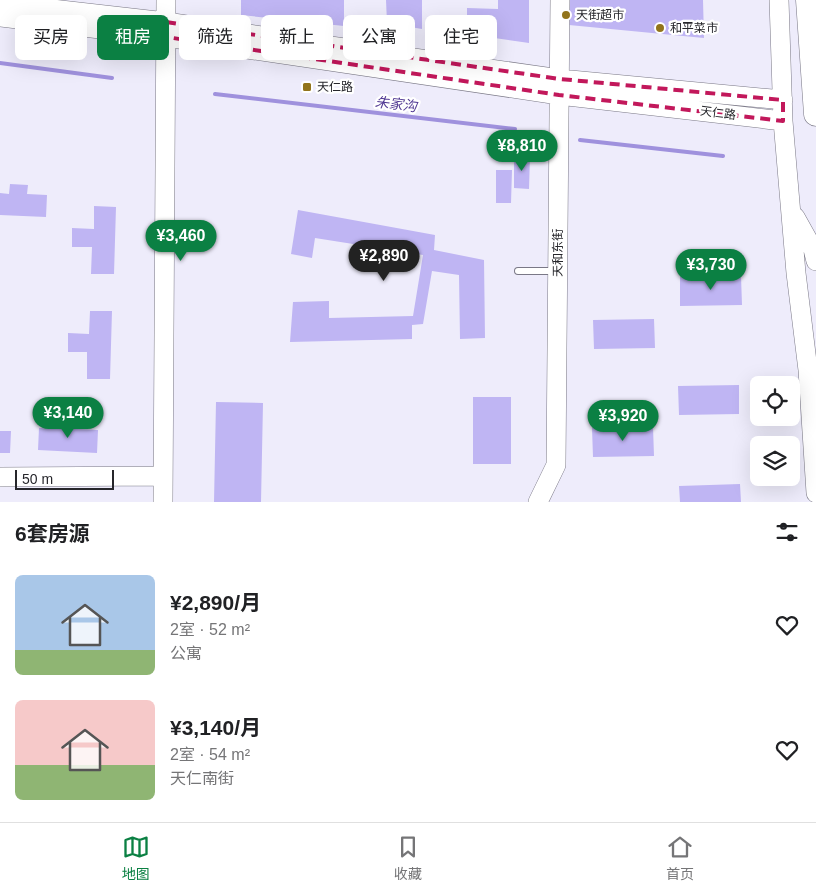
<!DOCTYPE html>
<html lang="zh">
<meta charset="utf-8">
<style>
body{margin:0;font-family:Helvetica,"Noto Sans SC",sans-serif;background:#f2f2f2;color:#202124;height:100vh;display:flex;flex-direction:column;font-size:19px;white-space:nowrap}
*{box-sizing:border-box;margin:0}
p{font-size:16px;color:#757577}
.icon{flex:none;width:28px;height:28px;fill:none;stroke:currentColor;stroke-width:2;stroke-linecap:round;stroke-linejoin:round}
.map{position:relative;height:502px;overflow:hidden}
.details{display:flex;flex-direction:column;background:#fff;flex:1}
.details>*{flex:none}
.top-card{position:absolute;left:15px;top:15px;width:500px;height:45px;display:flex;gap:10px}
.fabs{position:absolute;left:750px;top:376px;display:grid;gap:10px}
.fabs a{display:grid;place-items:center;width:50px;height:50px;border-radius:8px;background:#fff;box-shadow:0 5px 20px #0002;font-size:25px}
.scale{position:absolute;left:15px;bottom:12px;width:99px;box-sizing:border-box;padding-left:5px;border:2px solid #26262b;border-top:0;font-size:14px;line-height:18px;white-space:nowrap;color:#26262b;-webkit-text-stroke:4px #fff;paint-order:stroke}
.price{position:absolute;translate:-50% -42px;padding:0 11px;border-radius:18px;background:#0b8043;color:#fff;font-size:16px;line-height:32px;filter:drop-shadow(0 1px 2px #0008)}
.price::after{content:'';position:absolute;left:50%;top:30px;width:15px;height:11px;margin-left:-8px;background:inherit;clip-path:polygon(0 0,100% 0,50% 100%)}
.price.active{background:#222;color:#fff}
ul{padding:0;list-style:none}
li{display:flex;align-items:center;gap:15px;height:125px;padding:0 15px}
li span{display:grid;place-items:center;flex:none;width:140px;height:100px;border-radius:8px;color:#555}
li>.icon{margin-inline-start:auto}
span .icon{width:60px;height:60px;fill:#fffc;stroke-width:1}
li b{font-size:21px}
h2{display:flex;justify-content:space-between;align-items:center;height:60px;padding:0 15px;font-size:21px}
.pill{padding:0 18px;border-radius:8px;background:#fff;box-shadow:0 5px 20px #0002;font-size:18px;line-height:45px}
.pill.active{background:#0b8043;color:#fff}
.tabs{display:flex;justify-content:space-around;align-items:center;height:70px;border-top:1px solid #e0e0e0;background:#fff;font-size:14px;color:#757577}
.tabs a{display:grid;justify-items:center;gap:2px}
.tabs .active{color:#0b8043}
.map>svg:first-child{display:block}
</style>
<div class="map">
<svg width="816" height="502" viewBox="0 0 816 502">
<rect width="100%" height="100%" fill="#eeecfb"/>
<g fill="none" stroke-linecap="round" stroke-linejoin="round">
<path stroke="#9f91dd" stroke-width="4" d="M0 63 112 78
M215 94 515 129
M580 140 723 156"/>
</g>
<path fill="#bfb5f3" d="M241 0H344V26L241 15Z
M386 0H422V29L387 23Z
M498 0H529V43L467 34V8L498 9Z
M569 0H703L704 38 569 25Z
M514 155 530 156 529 189 514 188Z
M496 170H512L511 203H496Z
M10 184 28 185 27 194 47 195 46 217 0 215V193L9 194Z
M94 206 116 207 114 274H91L92 247H72V228L94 229Z
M298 210 435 235 434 250 484 260 485 338 460 339 459 275 432 271 423 324 412 325V339L290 342 293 302 329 301V318L413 316 423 255 315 238 312 258 291 254Z
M741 276 742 305 680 306V277Z
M90 311H112L110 379H87V352H68V333L89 334Z
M654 319 655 348 594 349 593 320Z
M739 385V414L679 415 678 386Z
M473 397H511V464H473Z
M216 402 263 403 261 502H214Z
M60 420H78L77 429 98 430 97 453 38 450 39 428 60 429Z
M653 427 654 456 593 457 592 428Z
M0 431H11L10 453H0Z
M740 484 741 502H680L679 486Z"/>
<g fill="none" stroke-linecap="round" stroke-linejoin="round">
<g stroke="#7a7886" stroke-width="8">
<path id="lane" d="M518 271H557"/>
</g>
<g stroke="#7a7886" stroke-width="20">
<path id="secondary" d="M779 0 783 121 796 273 808 370 816 493
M0 3 166 22 560 79 783 100
M0 17 166 37 559 95 783 121
M795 217 813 249 816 261
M0 477 162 476
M163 502 166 0
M538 502 556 465 560 0"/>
</g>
<g stroke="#7a7886" stroke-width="25">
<path id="highway" d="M808 0 816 114"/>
</g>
<use href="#lane" stroke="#fff" stroke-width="6"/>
<use href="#secondary" stroke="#fff" stroke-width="19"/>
<use href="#highway" stroke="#fff" stroke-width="24"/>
</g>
<path fill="none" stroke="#c2185b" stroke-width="4" stroke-dasharray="10 6" stroke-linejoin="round" d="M166 22 560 79 783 100V121L559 95 166 37Z"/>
<g fill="#92741b" stroke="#fff" stroke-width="2">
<circle cx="566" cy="15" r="5"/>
<circle cx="660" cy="28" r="5"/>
<rect x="302" y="82" width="10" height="10" rx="2.5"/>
</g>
<g text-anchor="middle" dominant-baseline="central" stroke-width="4.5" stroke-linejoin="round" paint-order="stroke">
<g font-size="12" fill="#26262b" stroke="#fff" text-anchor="start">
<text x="576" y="15">天街超市</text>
<text x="670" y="28">和平菜市</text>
<text x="317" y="87">天仁路</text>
</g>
<g font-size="12" fill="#26262b" stroke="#fff">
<text transform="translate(718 113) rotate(7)">天仁路</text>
<text transform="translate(558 253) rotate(-90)">天和东街</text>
</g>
<g font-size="14" font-style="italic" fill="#533b94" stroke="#fff">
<text transform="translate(396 104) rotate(7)">朱家沟</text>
</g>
</g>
</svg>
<div class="fabs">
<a><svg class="icon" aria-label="locate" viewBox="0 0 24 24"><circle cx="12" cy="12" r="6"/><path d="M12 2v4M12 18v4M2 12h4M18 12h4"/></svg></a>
<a><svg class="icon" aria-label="layers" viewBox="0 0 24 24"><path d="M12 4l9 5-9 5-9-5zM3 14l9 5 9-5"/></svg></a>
</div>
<div class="scale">50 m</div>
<b class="price" style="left:522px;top:172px">¥8,810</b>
<b class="price" style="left:181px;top:262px">¥3,460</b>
<b class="price active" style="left:384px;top:282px">¥2,890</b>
<b class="price" style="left:711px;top:291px">¥3,730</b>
<b class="price" style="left:68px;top:439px">¥3,140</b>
<b class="price" style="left:623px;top:442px">¥3,920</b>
<div class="top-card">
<a class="pill">买房</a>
<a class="pill active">租房</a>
<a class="pill">筛选</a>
<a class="pill">新上</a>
<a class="pill">公寓</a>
<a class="pill">住宅</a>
</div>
</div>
<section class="details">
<h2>6套房源<svg class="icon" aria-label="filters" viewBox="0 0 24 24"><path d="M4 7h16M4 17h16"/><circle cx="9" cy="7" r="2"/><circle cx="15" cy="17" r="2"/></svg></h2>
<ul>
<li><span style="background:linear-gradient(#a9c7e8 75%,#8fb573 0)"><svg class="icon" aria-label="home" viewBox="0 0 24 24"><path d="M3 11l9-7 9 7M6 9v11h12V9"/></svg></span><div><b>¥2,890/月</b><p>2室 · 52 m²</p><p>公寓</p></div><svg class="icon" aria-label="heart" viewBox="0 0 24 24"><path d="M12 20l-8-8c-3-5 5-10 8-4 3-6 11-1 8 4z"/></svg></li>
<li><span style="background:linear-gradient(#f6c9c9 65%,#8fb573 0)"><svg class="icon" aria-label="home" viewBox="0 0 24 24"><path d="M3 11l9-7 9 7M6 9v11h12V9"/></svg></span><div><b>¥3,140/月</b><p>2室 · 54 m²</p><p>天仁南街</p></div><svg class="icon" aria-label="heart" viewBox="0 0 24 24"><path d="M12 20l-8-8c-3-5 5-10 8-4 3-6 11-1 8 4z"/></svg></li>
</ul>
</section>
<nav class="tabs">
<a class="active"><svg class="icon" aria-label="map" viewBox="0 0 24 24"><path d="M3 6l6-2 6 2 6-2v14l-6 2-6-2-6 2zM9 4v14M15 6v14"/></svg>地图</a>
<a><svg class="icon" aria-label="saved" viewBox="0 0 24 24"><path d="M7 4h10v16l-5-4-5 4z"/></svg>收藏</a>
<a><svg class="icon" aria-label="home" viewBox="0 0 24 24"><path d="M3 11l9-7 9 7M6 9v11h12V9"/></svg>首页</a>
</nav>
